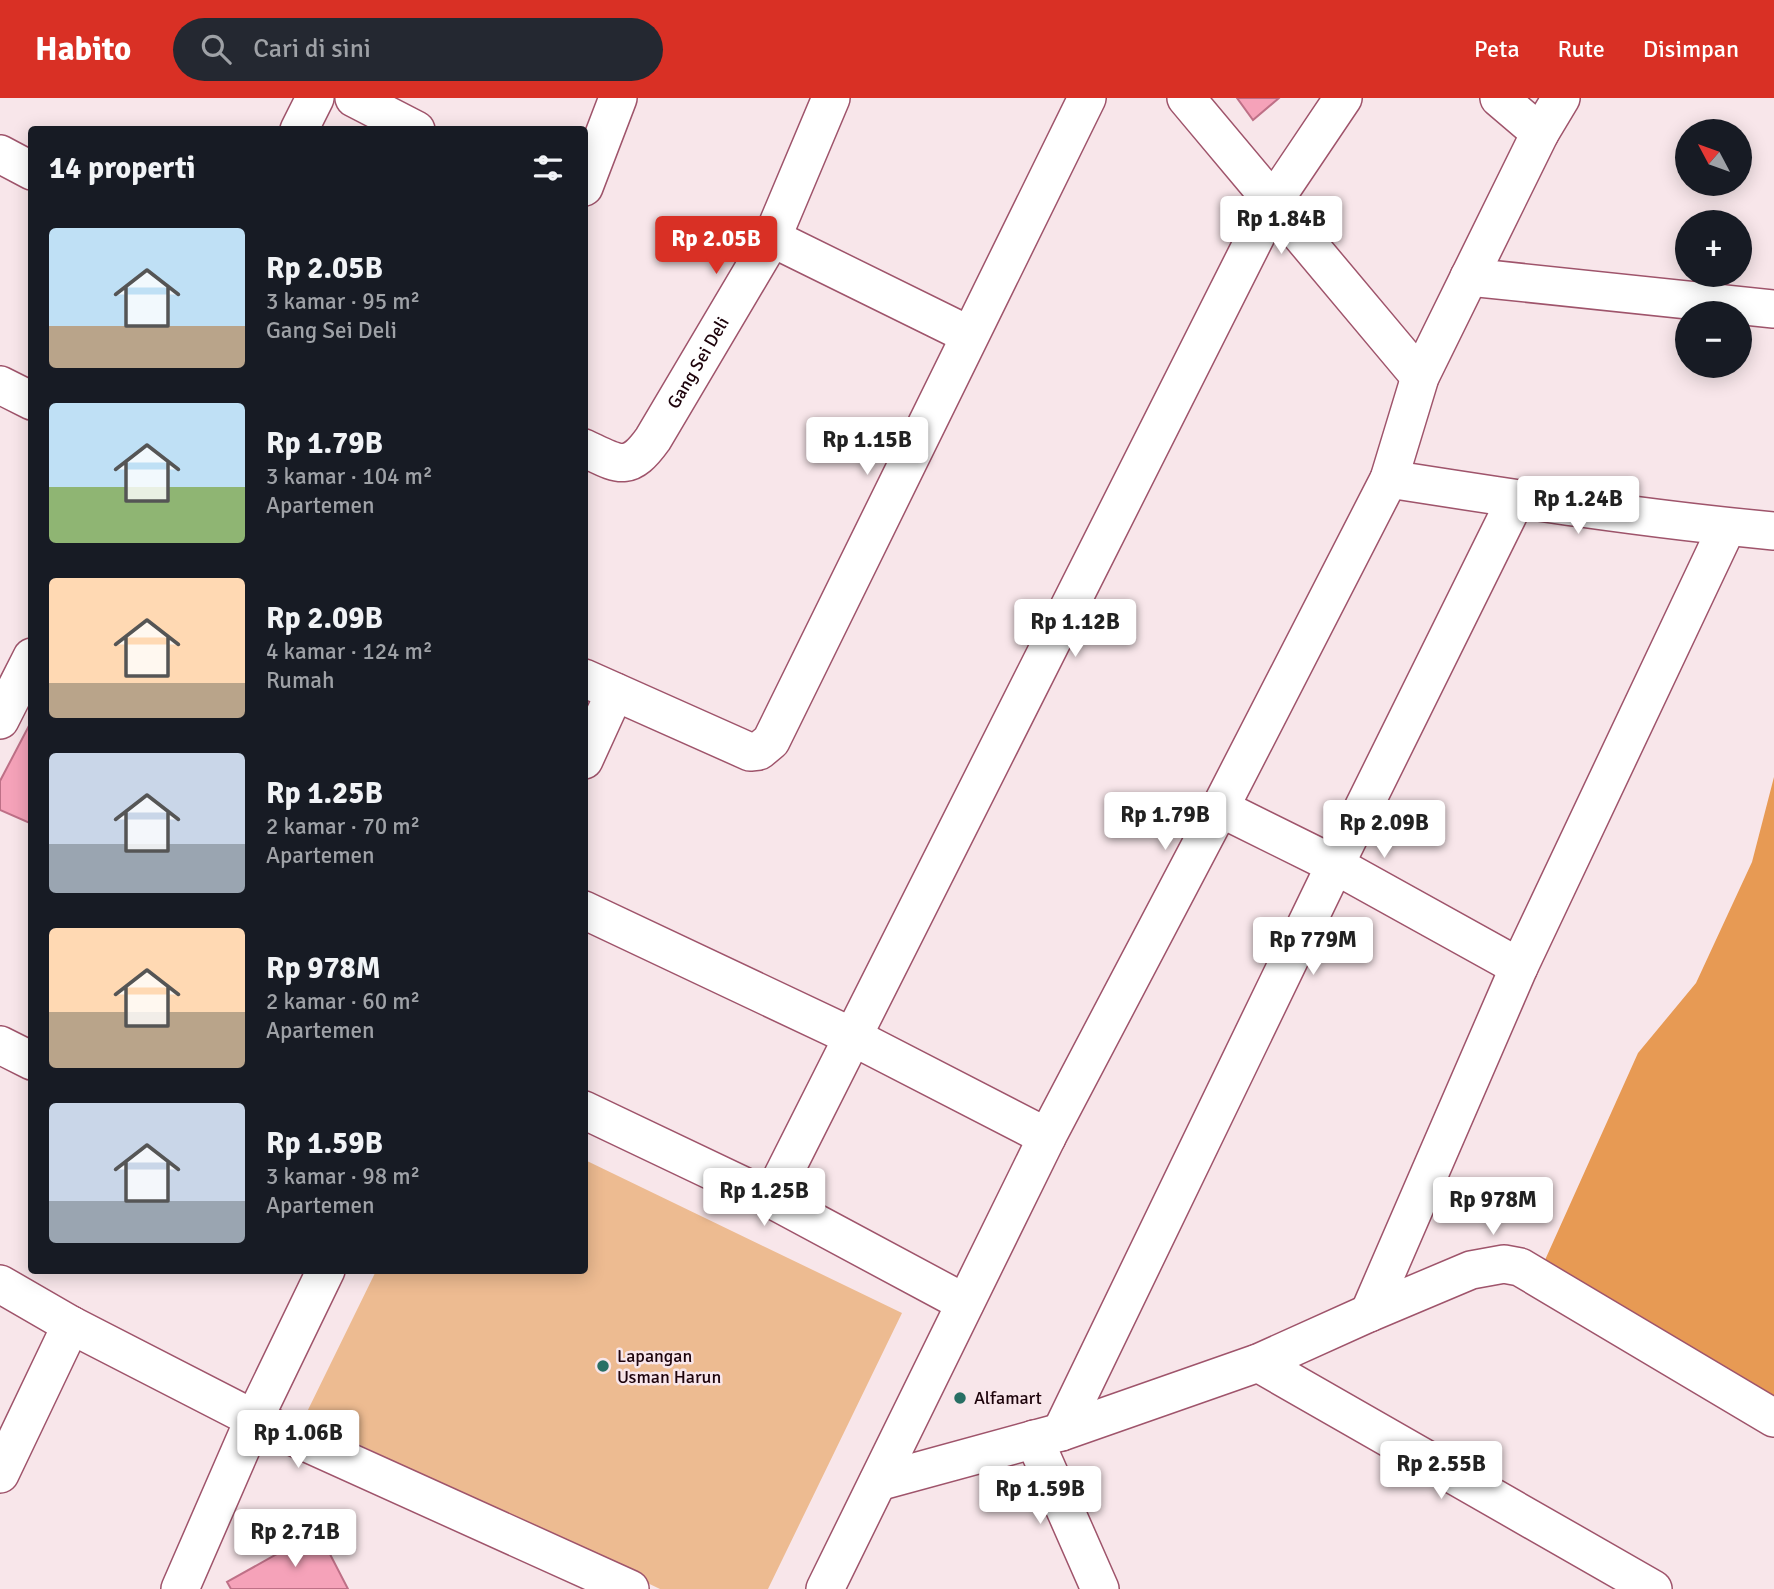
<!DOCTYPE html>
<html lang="id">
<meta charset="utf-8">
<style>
body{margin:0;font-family:Signika,sans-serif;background:#242831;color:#f1f3f6;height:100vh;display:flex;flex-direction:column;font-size:26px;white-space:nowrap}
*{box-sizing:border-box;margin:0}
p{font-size:23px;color:#9ea1a6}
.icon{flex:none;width:38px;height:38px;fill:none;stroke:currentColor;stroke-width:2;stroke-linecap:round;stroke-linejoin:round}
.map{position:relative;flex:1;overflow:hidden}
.sheet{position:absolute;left:28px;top:28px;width:560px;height:1148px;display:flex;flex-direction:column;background:#171b24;border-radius:7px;box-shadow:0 4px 18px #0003}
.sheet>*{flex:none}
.needle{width:46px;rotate:311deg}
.buttons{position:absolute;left:1675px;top:21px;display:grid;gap:14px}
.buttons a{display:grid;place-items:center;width:77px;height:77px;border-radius:50%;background:#171b24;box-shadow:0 4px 18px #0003;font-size:35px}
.price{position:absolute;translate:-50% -60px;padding:0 16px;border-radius:7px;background:#fff;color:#222;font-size:23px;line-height:46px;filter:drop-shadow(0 2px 4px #0008)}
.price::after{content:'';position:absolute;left:50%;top:42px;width:21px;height:16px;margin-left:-10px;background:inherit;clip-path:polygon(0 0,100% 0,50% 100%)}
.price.on{background:#d93025;color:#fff}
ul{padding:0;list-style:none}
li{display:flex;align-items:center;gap:21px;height:175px;padding:0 21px}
li span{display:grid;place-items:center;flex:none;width:196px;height:140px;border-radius:7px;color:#555}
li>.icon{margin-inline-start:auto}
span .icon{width:84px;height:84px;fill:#fffc;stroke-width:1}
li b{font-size:30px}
h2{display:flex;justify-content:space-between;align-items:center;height:84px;padding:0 21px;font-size:30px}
header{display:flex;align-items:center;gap:42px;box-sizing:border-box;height:98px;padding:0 35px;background:#d93025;color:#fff}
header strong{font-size:33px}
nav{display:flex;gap:38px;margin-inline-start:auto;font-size:24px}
.search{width:490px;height:63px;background:#242831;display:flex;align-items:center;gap:18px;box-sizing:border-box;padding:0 24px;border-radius:38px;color:#9ea1a6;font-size:26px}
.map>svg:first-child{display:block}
</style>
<header>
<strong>Habito</strong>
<div class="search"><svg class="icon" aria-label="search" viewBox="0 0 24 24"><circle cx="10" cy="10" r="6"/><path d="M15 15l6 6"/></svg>Cari di sini</div>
<nav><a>Peta</a><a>Rute</a><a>Disimpan</a></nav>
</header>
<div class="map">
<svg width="1774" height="1491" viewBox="0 0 1774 1491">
<rect width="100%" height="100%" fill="#f8e6ea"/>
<path fill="#edbb91" d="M585 1062 902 1215 768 1491H660L304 1320 376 1173 584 1172Z"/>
<path fill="#e79a54" d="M1774 679V1311L1545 1162 1638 955 1696 885 1752 764Z"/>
<path fill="#f5a2b9" stroke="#be7087" stroke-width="2" d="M1237 0H1279L1253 22Z
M32 622V726L0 712V683Z
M318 1433 348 1491H231L227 1484Z"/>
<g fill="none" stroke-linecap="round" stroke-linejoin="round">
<g stroke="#9f546b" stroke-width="40">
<g id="street">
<path d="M354 0 416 32"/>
<path d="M1186 0 1420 279"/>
<path d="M1499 0 1540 35"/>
<path d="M299 32 315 0"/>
<path d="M0 56 32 73"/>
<path d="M584 89 618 0"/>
<path d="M772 140 969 237"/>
<path d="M1469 179 1774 211"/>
<path d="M0 287 32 303"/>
<path id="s1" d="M584 350C618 366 628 376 653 341L772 140 831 0"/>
<path d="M1389 381C1517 401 1645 421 1774 433"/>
<path d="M584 580 750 654 759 653 771 643 1087 0"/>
<path d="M0 622 32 559"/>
<path d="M584 662 615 594"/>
<path d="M1220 710 1335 767 1519 869"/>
<path d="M584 812 853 939 1047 1039"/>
<path d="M0 947 32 963"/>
<path d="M584 1012 771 1101 965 1205"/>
<path d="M771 1101 1273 104 1343 0"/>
<path d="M0 1186 71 1227 254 1321 630 1491"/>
<path d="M1369 1215 1519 869 1727 429"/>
<path d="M1258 1265 1653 1491"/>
<path d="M1061 1334 1335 767 1516 401"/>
<path d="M1034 1341 1100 1491"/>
<path d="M0 1376 71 1227"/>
<path d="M878 1384 1061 1334 1258 1265 1369 1215 1471 1172 1504 1166 1520 1169 1774 1320"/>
<path d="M180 1491 254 1321 326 1172"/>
<path d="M825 1491 1047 1039 1220 710 1389 381 1420 279 1540 35 1561 0"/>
</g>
</g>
<use href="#street" stroke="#fff" stroke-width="37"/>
</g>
<g fill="#286f64" stroke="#f8e6ea" stroke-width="2.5">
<circle cx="603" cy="1268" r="7"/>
<circle cx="960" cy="1300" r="7"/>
</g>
<g text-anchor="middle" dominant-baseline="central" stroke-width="5" stroke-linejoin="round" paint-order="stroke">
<g font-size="18" fill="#1d030b" stroke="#f8e6ea">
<text stroke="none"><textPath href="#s1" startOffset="170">Gang Sei Deli</textPath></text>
</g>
<g font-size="18" fill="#1d030b" stroke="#f8e6ea" text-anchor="start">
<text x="617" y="1258">Lapangan<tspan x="617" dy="21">Usman Harun</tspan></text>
<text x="974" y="1300">Alfamart</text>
</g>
</g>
</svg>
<div class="buttons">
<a><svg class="needle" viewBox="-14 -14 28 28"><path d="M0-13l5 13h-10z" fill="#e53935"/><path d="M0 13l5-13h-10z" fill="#9ea1a6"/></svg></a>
<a>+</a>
<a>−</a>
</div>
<b class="price" style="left:1281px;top:158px">Rp 1.84B</b>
<b class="price on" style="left:716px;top:178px">Rp 2.05B</b>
<b class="price" style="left:867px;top:379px">Rp 1.15B</b>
<b class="price" style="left:1578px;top:438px">Rp 1.24B</b>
<b class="price" style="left:1075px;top:561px">Rp 1.12B</b>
<b class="price" style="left:1165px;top:754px">Rp 1.79B</b>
<b class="price" style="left:1384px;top:762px">Rp 2.09B</b>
<b class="price" style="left:1313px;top:879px">Rp 779M</b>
<b class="price" style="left:764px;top:1130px">Rp 1.25B</b>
<b class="price" style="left:1493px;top:1139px">Rp 978M</b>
<b class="price" style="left:298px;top:1372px">Rp 1.06B</b>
<b class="price" style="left:1441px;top:1403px">Rp 2.55B</b>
<b class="price" style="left:1040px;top:1428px">Rp 1.59B</b>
<b class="price" style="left:295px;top:1471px">Rp 2.71B</b>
<section class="sheet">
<h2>14 properti<svg class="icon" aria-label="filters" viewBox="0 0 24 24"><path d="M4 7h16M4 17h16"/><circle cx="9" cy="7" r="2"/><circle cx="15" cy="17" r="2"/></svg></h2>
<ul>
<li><span style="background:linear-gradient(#bfe0f5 70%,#b9a48a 0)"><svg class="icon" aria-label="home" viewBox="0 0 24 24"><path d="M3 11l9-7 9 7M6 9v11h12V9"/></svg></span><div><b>Rp 2.05B</b><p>3 kamar · 95 m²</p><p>Gang Sei Deli</p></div></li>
<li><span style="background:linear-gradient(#bfe0f5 60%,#8fb573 0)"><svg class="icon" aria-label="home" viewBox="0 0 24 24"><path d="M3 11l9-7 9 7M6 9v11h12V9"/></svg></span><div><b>Rp 1.79B</b><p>3 kamar · 104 m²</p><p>Apartemen</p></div></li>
<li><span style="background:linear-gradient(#ffd9b3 75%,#b9a48a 0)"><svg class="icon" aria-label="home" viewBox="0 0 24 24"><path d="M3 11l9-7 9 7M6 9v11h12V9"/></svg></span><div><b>Rp 2.09B</b><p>4 kamar · 124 m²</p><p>Rumah</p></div></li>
<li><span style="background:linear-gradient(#c9d6e8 65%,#9aa5b1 0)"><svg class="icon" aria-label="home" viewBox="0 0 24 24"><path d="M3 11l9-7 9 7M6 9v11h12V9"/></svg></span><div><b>Rp 1.25B</b><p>2 kamar · 70 m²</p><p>Apartemen</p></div></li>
<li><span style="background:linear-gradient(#ffd9b3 60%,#b9a48a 0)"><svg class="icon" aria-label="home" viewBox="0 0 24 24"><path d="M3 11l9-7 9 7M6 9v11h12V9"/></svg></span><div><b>Rp 978M</b><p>2 kamar · 60 m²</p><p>Apartemen</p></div></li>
<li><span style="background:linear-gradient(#c9d6e8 70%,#9aa5b1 0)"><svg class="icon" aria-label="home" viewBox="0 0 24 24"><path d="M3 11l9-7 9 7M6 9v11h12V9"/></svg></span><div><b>Rp 1.59B</b><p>3 kamar · 98 m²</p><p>Apartemen</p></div></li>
</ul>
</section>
</div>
